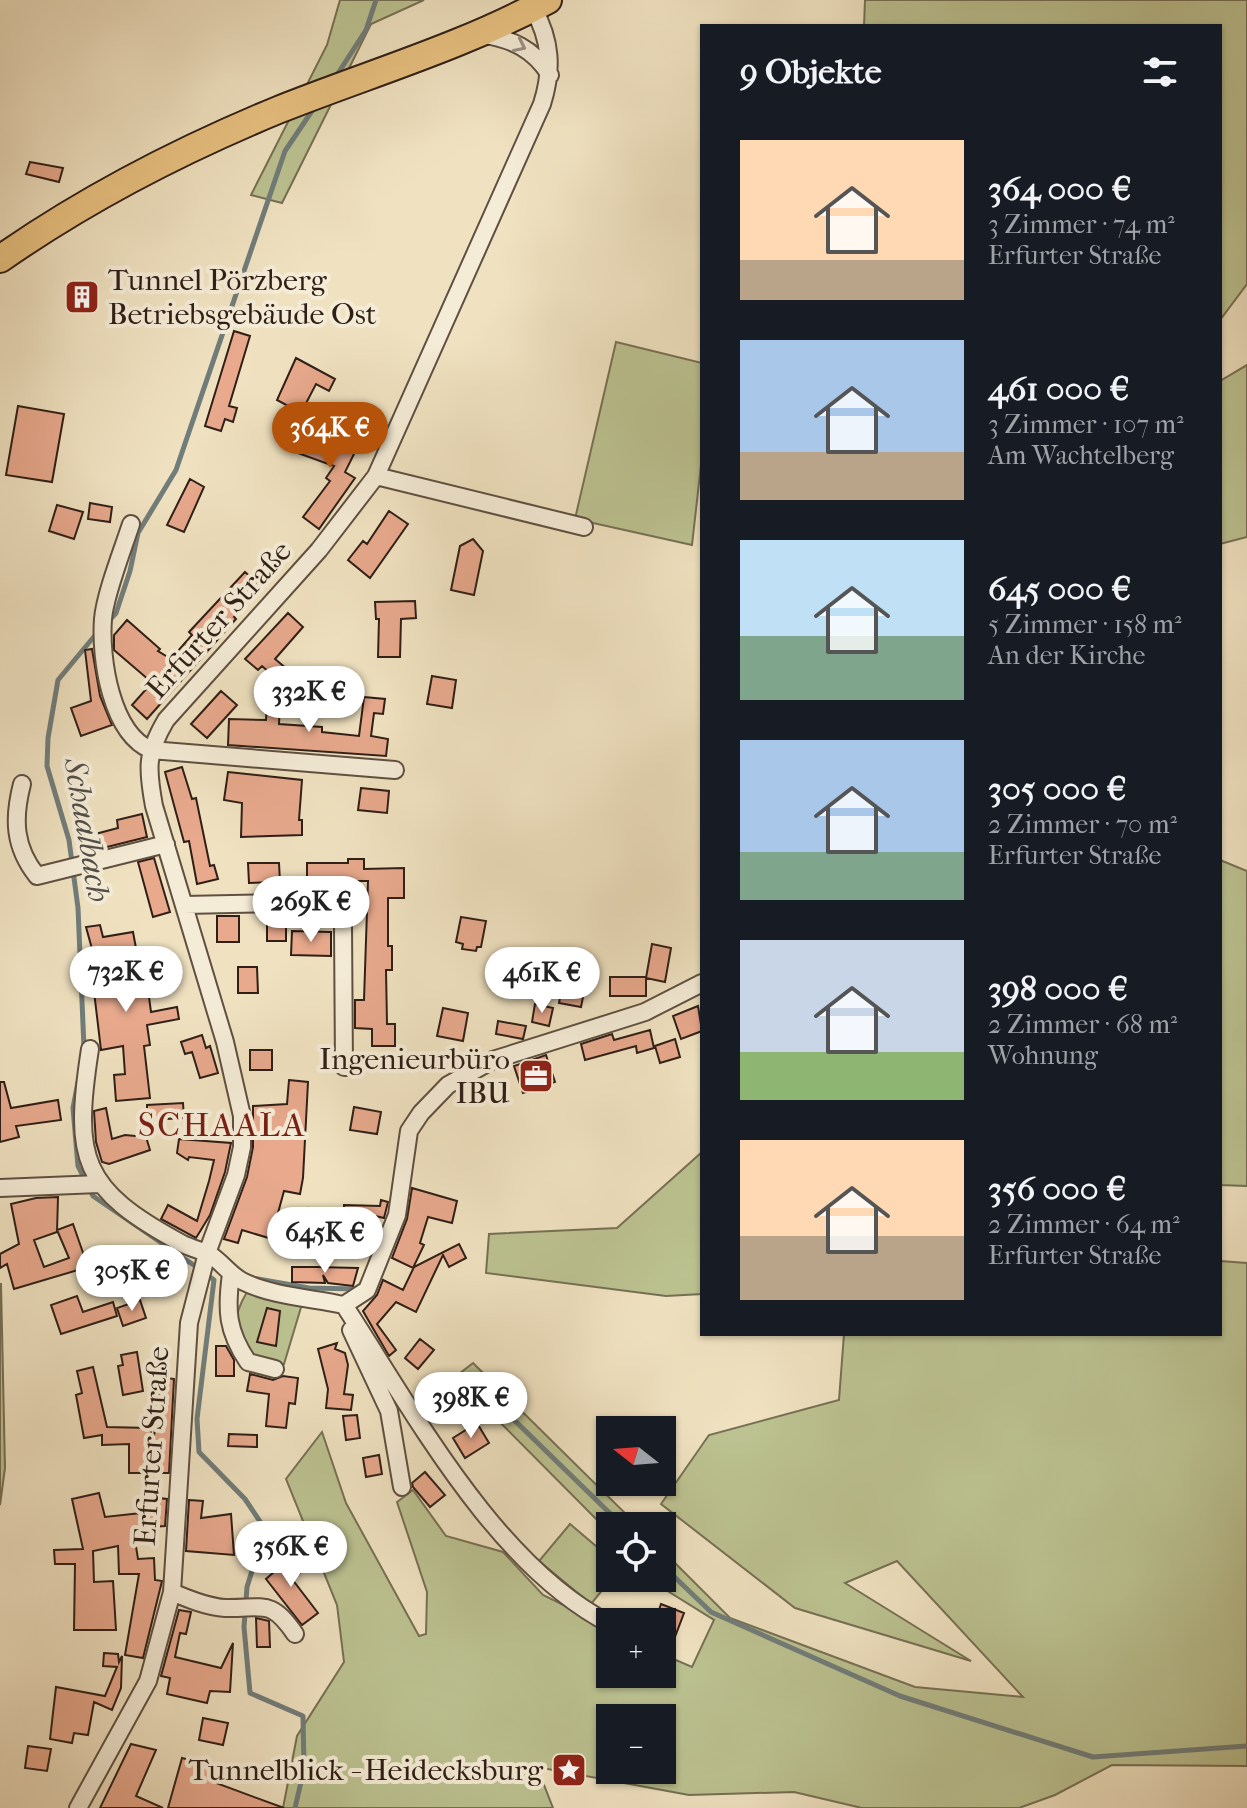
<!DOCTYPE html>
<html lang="de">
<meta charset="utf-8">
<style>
body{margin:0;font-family:"IM FELL French Canon",serif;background:#242831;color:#f1f3f6;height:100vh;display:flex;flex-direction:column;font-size:30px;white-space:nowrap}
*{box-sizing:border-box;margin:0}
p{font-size:26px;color:#9ea1a6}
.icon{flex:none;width:44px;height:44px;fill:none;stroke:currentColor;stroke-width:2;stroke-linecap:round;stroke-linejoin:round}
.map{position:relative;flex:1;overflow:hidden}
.panel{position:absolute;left:700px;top:24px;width:522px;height:1312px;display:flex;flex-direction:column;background:#171b24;border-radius:0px;box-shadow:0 2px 6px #0004}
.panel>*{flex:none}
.needle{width:52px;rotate:287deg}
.tools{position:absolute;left:596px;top:1416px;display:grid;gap:16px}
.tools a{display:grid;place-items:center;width:80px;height:80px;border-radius:0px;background:#171b24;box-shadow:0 2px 6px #0004;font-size:40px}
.price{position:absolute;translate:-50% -68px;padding:0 18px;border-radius:28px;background:#fff;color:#222;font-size:26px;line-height:52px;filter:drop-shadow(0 2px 4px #0008)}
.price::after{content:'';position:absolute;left:50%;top:48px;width:24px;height:18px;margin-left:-12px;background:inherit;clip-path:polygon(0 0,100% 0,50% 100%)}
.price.on{background:#b45309;color:#fff}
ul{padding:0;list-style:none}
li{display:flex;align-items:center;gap:24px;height:200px;padding:0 40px}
li span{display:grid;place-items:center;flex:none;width:224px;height:160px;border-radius:0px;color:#555}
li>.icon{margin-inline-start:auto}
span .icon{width:96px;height:96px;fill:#fffc;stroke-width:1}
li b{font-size:34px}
h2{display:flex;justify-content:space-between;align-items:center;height:96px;padding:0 40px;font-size:34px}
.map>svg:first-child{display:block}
</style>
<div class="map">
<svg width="1247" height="1808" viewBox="0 0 1247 1808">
<rect width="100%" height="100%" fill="#f0e2c1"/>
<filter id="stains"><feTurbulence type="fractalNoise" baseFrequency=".0025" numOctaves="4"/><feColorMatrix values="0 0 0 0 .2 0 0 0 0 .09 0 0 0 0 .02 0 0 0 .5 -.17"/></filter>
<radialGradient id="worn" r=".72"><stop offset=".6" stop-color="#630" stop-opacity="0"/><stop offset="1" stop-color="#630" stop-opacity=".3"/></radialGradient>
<path fill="#bcc291" stroke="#767054" stroke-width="2" fill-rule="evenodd" d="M340 0H424L371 24 282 203 251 195 327 45Z
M865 0H1247V284L1220 320V26H864Z
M616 342 702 363V456L692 545 575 519Z
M1247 365V537L1220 544V381Z
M1220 860 1247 871V1186L1220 1185Z
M702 1152V1294L666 1296 486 1273 489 1234 617 1228Z
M1220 1261 1247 1263V1766L1112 1765 1055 1795 1019 1808H862L794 1792 689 1795 537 1767 553 1808H283L297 1736 344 1662 337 1605 286 1479 322 1432 346 1503 419 1636 426 1634 427 1592 397 1502 413 1490 446 1536 503 1552 543 1595 610 1628V1674H662V1654L692 1667 714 1620 666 1590 654 1578H662V1550L730 1618 915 1687 1023 1697 897 1561 845 1583 971 1661 795 1608 661 1504 709 1435 839 1400 844 1334H1220ZM610 1718H662V1770H610Z
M1 1284 5 1468 0 1505V1284Z
M247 1292 302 1304 284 1364C237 1362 224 1330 247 1292Z
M473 1363 638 1526H610V1533L455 1377Z
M570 1524 610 1558V1578H612L591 1604 539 1561Z"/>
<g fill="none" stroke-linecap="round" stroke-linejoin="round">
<path stroke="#717d7a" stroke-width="5" d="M335 78 366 30 376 0
M107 623 116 613 130 571 138 533 176 470 285 151 316 105
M84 1048 78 908 69 840 47 766 48 738 58 680 97 633
M78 1082 73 1108 78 1166 93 1196 198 1268
M206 1274 214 1280 197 1419 199 1452 245 1499 265 1529 247 1587 244 1627 250 1693 303 1716 304 1769 295 1808
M252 1278 309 1288 357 1289
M473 1380 623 1526
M662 1565 711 1612 900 1696 1093 1757 1247 1746"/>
</g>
<path fill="#e8a98d" stroke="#2f1f17" stroke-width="2" d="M30 162 63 168 59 182 26 174Z
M85 282 97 298 80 311 68 295Z
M234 331 250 336 229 406 237 408 233 422 225 419 221 431 205 426Z
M296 358 335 379 329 391 316 384 301 413 277 400Z
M18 406 64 414 52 482 6 475Z
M344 423 362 438 345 472 355 478 319 529 303 517 330 481 326 478 334 466 292 451 298 433 333 445Z
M190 479 204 487 184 532 167 525Z
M90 503 112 507 110 522 88 519Z
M57 505 83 512 74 539 49 531Z
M389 511 408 524 370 578 348 560 363 541 367 544Z
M473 539 483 551 474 595 451 590 460 546Z
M245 572 261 586 234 617 236 619 147 719 132 705 149 686 146 683 149 680 114 650V635L127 620 160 649 158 651 171 659 192 635 189 632Z
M415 601 416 618 401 619 400 657H378L379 619H376L375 602Z
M288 613 303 627 275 659 288 670 279 681 262 666 258 670 245 659Z
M92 649 100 696 112 725 81 736 71 708 91 701 85 650Z
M432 676 456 680 452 708 427 704Z
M221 691 237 705 207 738 191 724Z
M364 697 385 699 383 714 374 713 371 736 388 739 386 756 228 745 229 719 266 720 267 703 280 704 279 724 322 727V732L359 736Z
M182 767 192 799 196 798 210 866 214 865 218 879 197 884 189 841 184 842 165 772Z
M228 772 302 780 299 820H302V835L241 837 242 803 224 800Z
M361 788 389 791 387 813 358 810Z
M142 814 147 837 103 848 99 833 118 828 117 820Z
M154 858 170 912 153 917 138 862Z
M348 859H364V869L404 868V898H388V946H392V970H386L387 1024H395V1046H372V1029L355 1028V1000H364L368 881H329V889H307V863H348Z
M248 863H279L280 882 249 883Z
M217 916H239V942H217Z
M461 917 486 921 481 947H477L476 951 462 949 463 944 456 942Z
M267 920H286V941H267Z
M100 925 103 937 133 932 141 975 146 974 151 1012 177 1007 179 1019 147 1025 150 1045 144 1046 150 1098 116 1101 114 1075 125 1074 123 1046 101 1050 93 983 126 977 122 951 94 956 86 927Z
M292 931 331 932V956L291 955Z
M652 944 671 948 665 982 646 978Z
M238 967H257L258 993H238Z
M565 973 587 977 581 1007 559 1003Z
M610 977H646V996H610Z
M535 1004 553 1008 549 1026 532 1022Z
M698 1006 702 1031 681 1039 673 1016Z
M443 1008 468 1013 463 1041 437 1036Z
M498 1021 526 1026 523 1039 496 1034Z
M650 1030 654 1048 637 1053 636 1046 585 1060 581 1044 612 1034 614 1040Z
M202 1035 206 1048 210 1046 218 1073 200 1078 192 1052 185 1054 181 1042Z
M675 1039 680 1057 660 1063 655 1046Z
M250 1050H272V1070H250Z
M546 1055 555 1082 523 1093 514 1066Z
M289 1080 308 1082 303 1178 300 1194 284 1191 275 1224 306 1234 309 1208 344 1213V1205L380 1206 381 1200 388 1202 384 1218 362 1213V1228L331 1227 322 1254 242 1230 238 1243 224 1239 247 1177 253 1147V1106L287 1104Z
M0 1082H4L11 1108 58 1100 61 1120 16 1126 19 1137 0 1142Z
M183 1103 184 1118 147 1120V1105Z
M354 1107 381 1112 377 1134 350 1130Z
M106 1108 112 1139 125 1135 146 1137 150 1150 109 1164 102 1162 96 1142 94 1111Z
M179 1139 231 1143 225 1172 210 1215 196 1238 161 1219 168 1205 197 1221 209 1181 214 1160 189 1157 188 1160 177 1153Z
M412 1188 457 1201 452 1223 428 1217 420 1243 424 1245 413 1268 392 1258 407 1219Z
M58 1197 57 1232 34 1240 44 1267 69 1258 57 1230 73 1224 88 1267 14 1289 7 1264 0 1268V1254L19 1244 11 1204 36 1198Z
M459 1244 466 1258 449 1267 443 1255 416 1312 396 1302 377 1324 396 1350 389 1356 363 1311 377 1295 383 1280 403 1290 414 1267Z
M147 1249 160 1274 140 1285 126 1260Z
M292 1267H317L358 1268 353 1286 328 1283 323 1275 325 1283 292 1282Z
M77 1296 83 1312 113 1302 117 1316 61 1334 51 1305Z
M140 1300 146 1318 123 1326 117 1308Z
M267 1308 280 1311 276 1346 257 1342Z
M420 1339 434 1350 418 1369 405 1358Z
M337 1343 335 1349 345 1353 348 1365 344 1394 353 1395 351 1410 326 1408 328 1389 318 1349Z
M216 1346H226L234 1360V1376H216Z
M137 1352 143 1391 123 1395 118 1366 123 1365 121 1355Z
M93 1367 107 1427 150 1428 153 1445 161 1377 174 1379 169 1473H129V1444L102 1445V1435L84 1438 76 1395 82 1393 77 1371Z
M250 1374 273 1380 283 1376 298 1378 295 1404 289 1403 286 1428 266 1426 269 1394 247 1391Z
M357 1415 360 1438 346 1440 343 1416Z
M477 1423 489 1443 465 1458 453 1438Z
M229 1434 257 1435V1447L228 1446Z
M379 1455 382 1474 366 1477 363 1458Z
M425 1472 445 1495 430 1507 413 1487 412 1483Z
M99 1493 105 1517 159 1511 158 1498 167 1499 165 1526 133 1528 138 1559 154 1558 155 1580 162 1581 143 1658 125 1655 139 1574H119L118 1546 93 1551 94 1582 113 1581 116 1630H74L75 1564H55L54 1550 83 1549 72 1499Z
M189 1500 203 1501 201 1518 231 1514 234 1555 186 1551Z
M287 1554 301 1572 292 1579 318 1613 302 1625 266 1579 274 1572 270 1567Z
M661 1604 684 1613 673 1642 662 1638V1622H655Z
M179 1610 191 1612 186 1634 180 1633 175 1657 221 1668 233 1643 230 1692 210 1691 207 1703 167 1694 170 1678 161 1676Z
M256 1618 269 1621 270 1647H257Z
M104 1653 118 1654 119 1662 122 1656 121 1688 112 1710 94 1702 88 1735 74 1733 72 1743 50 1739 56 1687 105 1696 117 1667 103 1666Z
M203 1718 228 1723 223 1745 199 1740Z
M131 1744 156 1750 136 1796 163 1808H100Z
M28 1746 51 1749 47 1771 25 1768Z
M182 1758 220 1768 216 1783 284 1808H168Z"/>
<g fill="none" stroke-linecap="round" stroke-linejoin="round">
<g stroke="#5f5042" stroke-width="20">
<path id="street" d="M481 34C511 39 533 48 550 75
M376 476 584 527
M131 524C123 549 105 594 103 619 100 659 111 733 151 750L395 770
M22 784C13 819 14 847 37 876L166 844
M184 905 322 902 339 910 343 925 344 1067H351
M90 1049C73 1159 81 1189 181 1243 190 1248 200 1250 209 1254 222 1262 229 1274 242 1281 271 1296 312 1298 344 1305
M0 1188 99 1184
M231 1274C226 1310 227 1331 248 1362L275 1369
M344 1305 367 1290 397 1215 409 1131 421 1113 448 1085 493 1060 645 1012 702 983
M344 1305C414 1412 495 1565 610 1624
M351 1330 389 1411 402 1487
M172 1592C188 1599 207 1607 225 1608 263 1609 271 1598 295 1634
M78 1808 148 1681 172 1592 189 1323 207 1253 236 1175 242 1147V1116L225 1042 154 806C147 768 146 754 166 720L319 550 376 476 542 104C553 69 551 40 533 8"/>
</g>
<g stroke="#2f1f17" stroke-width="30">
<path id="primary" d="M0 259C86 199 181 150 278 110 368 74 462 47 548 0"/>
</g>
<use href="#street" stroke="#f5ecd7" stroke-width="16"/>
<use href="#primary" stroke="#e8c180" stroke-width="26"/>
</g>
<defs><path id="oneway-chevron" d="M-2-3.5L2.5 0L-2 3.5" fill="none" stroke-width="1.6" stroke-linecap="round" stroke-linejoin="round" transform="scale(2)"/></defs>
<use stroke="#9c9081" href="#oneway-chevron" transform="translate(520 46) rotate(26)"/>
<defs>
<g id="building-square" transform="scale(1.8)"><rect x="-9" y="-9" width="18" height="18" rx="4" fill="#8f2418" stroke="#f5ecd7"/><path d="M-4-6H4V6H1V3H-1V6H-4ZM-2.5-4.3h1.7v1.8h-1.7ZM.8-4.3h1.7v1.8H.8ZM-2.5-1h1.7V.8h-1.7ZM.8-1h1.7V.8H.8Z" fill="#fff"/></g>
<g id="office-square" transform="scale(1.8)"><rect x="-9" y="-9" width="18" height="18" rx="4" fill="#8f2418" stroke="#f5ecd7"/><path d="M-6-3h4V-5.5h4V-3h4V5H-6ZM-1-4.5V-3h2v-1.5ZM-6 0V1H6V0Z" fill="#fff"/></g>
<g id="sight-square" transform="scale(1.8)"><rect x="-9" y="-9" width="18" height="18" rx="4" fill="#8f2418" stroke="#f5ecd7"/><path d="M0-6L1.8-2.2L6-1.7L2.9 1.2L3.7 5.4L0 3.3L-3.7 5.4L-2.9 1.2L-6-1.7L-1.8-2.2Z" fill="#fff"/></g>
</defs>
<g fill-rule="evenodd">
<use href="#building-square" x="82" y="297"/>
<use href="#office-square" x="536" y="1076"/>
<use href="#sight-square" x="569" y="1770"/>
</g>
<g text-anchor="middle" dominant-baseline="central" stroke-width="8" stroke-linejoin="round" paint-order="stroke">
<g font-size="30" fill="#2f1f17" stroke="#f5ecd7" text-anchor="end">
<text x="108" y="280" text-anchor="start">Tunnel Pörzberg<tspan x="108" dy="34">Betriebsgebäude Ost</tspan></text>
<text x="510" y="1059">Ingenieurbüro<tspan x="510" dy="34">IBU</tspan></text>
<text x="543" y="1770">Tunnelblick - Heidecksburg</text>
</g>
<g font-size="30" fill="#2f1f17" stroke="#f5ecd7">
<text transform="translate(219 620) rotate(-48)">Erfurter Straße</text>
<text transform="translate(152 1446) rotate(-86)">Erfurter Straße</text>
</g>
<g font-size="32" font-style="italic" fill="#504e49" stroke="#f5ecd7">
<text transform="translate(87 830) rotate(80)">Schaalbach</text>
</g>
<g font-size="34" letter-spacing="2" fill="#7a1f14" stroke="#f5ecd7">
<text x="222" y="1125">SCHAALA</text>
</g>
</g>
<rect width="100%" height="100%" filter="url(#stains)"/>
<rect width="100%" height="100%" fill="url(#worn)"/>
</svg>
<div class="tools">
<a><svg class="needle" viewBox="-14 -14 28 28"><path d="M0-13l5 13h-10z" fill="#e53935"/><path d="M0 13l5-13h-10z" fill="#9ea1a6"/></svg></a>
<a><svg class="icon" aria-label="locate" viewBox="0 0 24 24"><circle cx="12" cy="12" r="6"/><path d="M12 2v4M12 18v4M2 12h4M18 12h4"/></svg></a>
<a>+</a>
<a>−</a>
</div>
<b class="price on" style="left:330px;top:470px">364K €</b>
<b class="price" style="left:309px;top:734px">332K €</b>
<b class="price" style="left:311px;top:944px">269K €</b>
<b class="price" style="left:126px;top:1014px">732K €</b>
<b class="price" style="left:542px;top:1015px">461K €</b>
<b class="price" style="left:325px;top:1275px">645K €</b>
<b class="price" style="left:132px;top:1313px">305K €</b>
<b class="price" style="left:471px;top:1440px">398K €</b>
<b class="price" style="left:291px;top:1589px">356K €</b>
<section class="panel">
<h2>9 Objekte<svg class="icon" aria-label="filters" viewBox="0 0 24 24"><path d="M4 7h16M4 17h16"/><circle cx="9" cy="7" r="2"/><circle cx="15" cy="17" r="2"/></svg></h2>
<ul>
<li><span style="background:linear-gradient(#ffd9b3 75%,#b9a48a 0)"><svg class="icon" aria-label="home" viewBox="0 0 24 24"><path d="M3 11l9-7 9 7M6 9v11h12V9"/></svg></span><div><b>364 000 €</b><p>3 Zimmer · 74 m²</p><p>Erfurter Straße</p></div></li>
<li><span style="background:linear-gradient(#a9c7e8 70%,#b9a48a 0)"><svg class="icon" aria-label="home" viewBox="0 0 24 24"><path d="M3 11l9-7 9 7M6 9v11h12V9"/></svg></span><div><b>461 000 €</b><p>3 Zimmer · 107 m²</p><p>Am Wachtelberg</p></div></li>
<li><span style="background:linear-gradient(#bfe0f5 60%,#7fa58c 0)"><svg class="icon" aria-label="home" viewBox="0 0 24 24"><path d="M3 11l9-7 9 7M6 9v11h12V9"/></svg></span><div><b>645 000 €</b><p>5 Zimmer · 158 m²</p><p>An der Kirche</p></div></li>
<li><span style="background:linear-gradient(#a9c7e8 70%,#7fa58c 0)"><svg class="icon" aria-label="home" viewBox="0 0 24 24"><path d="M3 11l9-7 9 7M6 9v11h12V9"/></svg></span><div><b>305 000 €</b><p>2 Zimmer · 70 m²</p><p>Erfurter Straße</p></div></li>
<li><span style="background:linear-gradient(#c9d6e8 70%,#8fb573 0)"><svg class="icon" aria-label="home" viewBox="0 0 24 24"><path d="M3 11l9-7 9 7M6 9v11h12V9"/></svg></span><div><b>398 000 €</b><p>2 Zimmer · 68 m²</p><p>Wohnung</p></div></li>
<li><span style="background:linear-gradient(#ffd9b3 60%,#b9a48a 0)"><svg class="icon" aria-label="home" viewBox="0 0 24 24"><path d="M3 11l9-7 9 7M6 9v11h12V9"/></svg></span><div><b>356 000 €</b><p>2 Zimmer · 64 m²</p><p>Erfurter Straße</p></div></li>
</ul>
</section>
</div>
